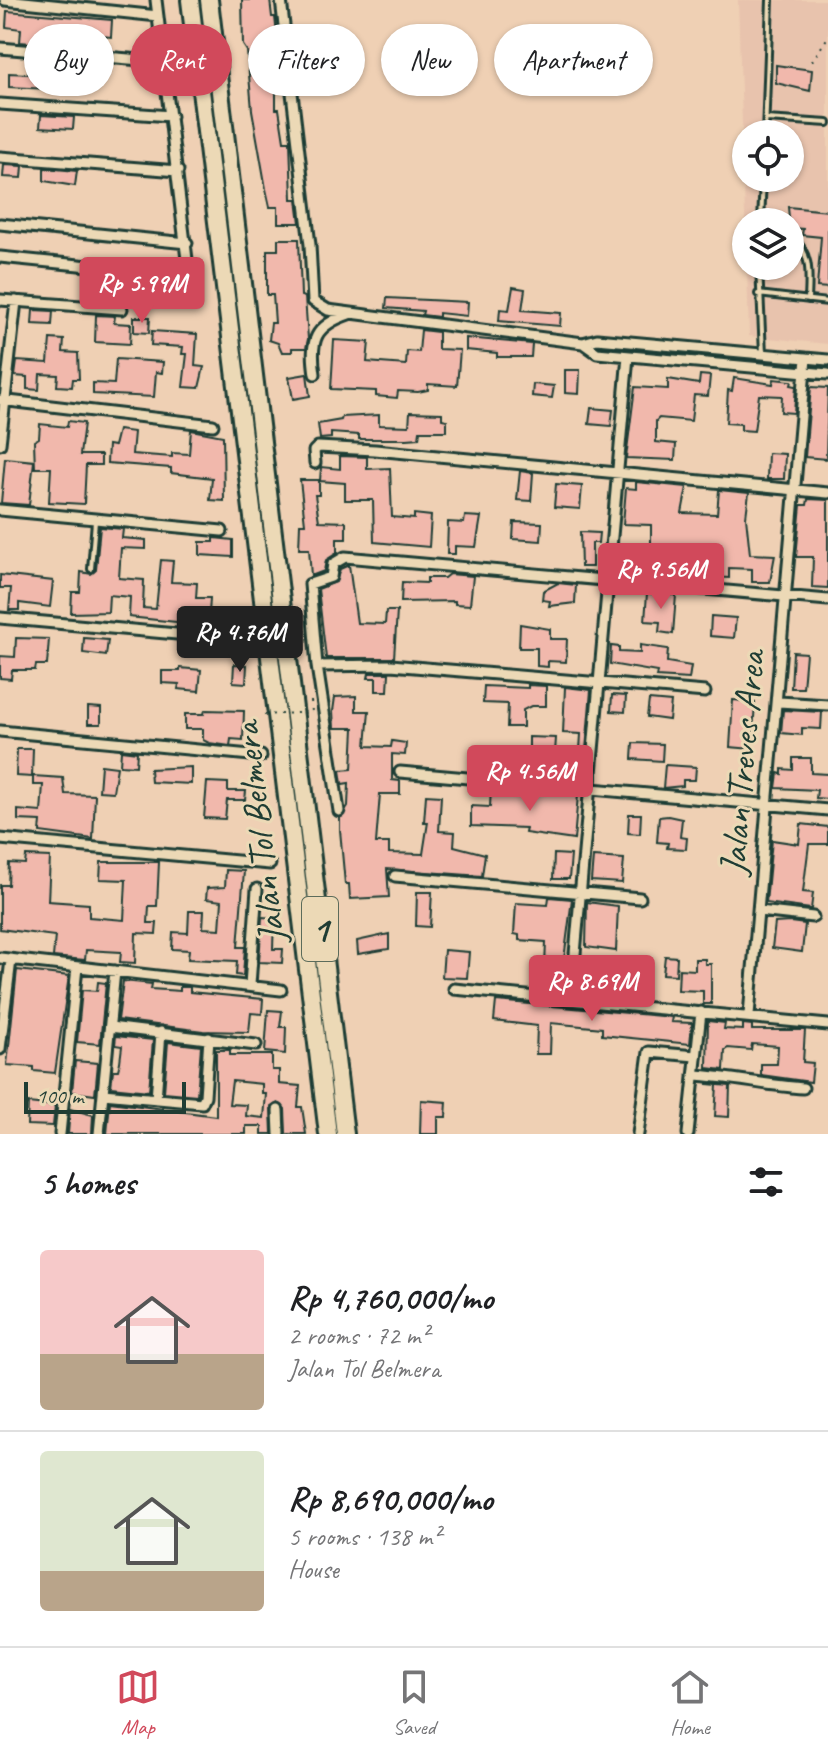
<!DOCTYPE html>
<meta charset="utf-8">
<style>
body{margin:0;font-family:Caveat,sans-serif;background:#f6f6f6;color:#202124;height:100vh;display:flex;flex-direction:column;font-size:30px;white-space:nowrap}
*{box-sizing:border-box;margin:0}
p{font-size:26px;color:#757577}
.icon{flex:none;width:44px;height:44px;fill:none;stroke:currentColor;stroke-width:2;stroke-linecap:round;stroke-linejoin:round}
.map{position:relative;height:1134px;overflow:hidden}
.details{display:flex;flex-direction:column;background:#fff;flex:1}
.details>*{flex:none}
.guide{position:absolute;left:24px;top:24px;width:780px;height:72px;display:flex;gap:16px}
.buttons{position:absolute;left:732px;top:120px;display:grid;gap:16px}
.buttons a{display:grid;place-items:center;width:72px;height:72px;border-radius:50%;background:#fff;box-shadow:0 2px 6px #0004;font-size:40px}
.scale{position:absolute;left:24px;bottom:20px;width:162px;box-sizing:border-box;padding-left:8px;border:4px solid #1f3d34;border-top:0;font-size:22px;line-height:28px;white-space:nowrap;color:#1f3d34;-webkit-text-stroke:6px #ecd9b6;paint-order:stroke}
.price{position:absolute;translate:-50% -68px;padding:0 18px;border-radius:8px;background:#d1495b;color:#fff;font-size:26px;line-height:52px;filter:drop-shadow(0 2px 4px #0008)}
.price::after{content:'';position:absolute;left:50%;top:48px;width:24px;height:18px;margin-left:-12px;background:inherit;clip-path:polygon(0 0,100% 0,50% 100%)}
.price.on{background:#222;color:#fff}
ul{padding:0;list-style:none}
li{display:flex;align-items:center;gap:24px;height:200px;padding:0 40px}
li+li{border-top:2px solid #e0e0e0}
li span{display:grid;place-items:center;flex:none;width:224px;height:160px;border-radius:8px;color:#555}
li>.icon{margin-inline-start:auto}
span .icon{width:96px;height:96px;fill:#fffc;stroke-width:1}
li b{font-size:34px}
h2{display:flex;justify-content:space-between;align-items:center;height:96px;padding:0 40px;font-size:34px}
.pill{padding:0 28px;border-radius:36px;background:#fff;box-shadow:0 2px 6px #0004;font-size:28px;line-height:72px}
.pill.on{background:#d1495b;color:#fff}
.dock{display:flex;justify-content:space-around;align-items:center;height:112px;border-top:2px solid #e0e0e0;background:#fff;font-size:22px;color:#757577}
.dock a{display:grid;justify-items:center;gap:4px}
.dock .on{color:#d1495b}
.map>svg:first-child{display:block}
</style>
<div class="map">
<svg width="828" height="1134" viewBox="0 0 828 1134">
<rect width="100%" height="100%" fill="#efd0b4"/>
<filter id="ink" filterUnits="userSpaceOnUse"><feTurbulence type="fractalNoise" baseFrequency=".0125" numOctaves="2"/><feDisplacementMap in="SourceGraphic" scale="16" xChannelSelector="R" yChannelSelector="G"/><feConvolveMatrix kernelMatrix="1 2 1 2 8 2 1 2 1" color-interpolation-filters="sRGB"/></filter>
<g filter="url(#ink)">
<path fill="#e8c3ad" fill-rule="evenodd" d="M738 0H828V344L749 336 747 266H790V222H746V247ZM746 134H790V178H746Z"/>
<path fill="#f1b8ac" stroke="#1f3d34" stroke-width="2" fill-rule="evenodd" d="M242 0H270L272 17H275L281 72 276 73 279 91 276 92V109H279L284 141H290L292 199H297L300 223H278V207H270L266 189 252 110 247 51 243 45Z
M7 11 112 20 111 37 84 34 83 48 20 42 21 29 6 27Z
M29 61 51 62 49 89 9 87V73L28 74Z
M776 65 812 70 810 91 776 83Z
M41 115 74 117 73 129 40 127Z
M4 165 23 166 22 178 3 177Z
M44 168 77 171 75 186 44 181Z
M788 207 828 211V288L817 287 821 237 802 235 803 229 790 228Z
M278 239H299L301 296 305 297 308 339 306 348H292V352H282L278 343 269 340 271 323H275L273 295H267V250H278Z
M513 287 525 289 522 310 561 313 560 326 499 321 500 309 509 310Z
M387 298 468 302 467 316 439 313V317L422 315 423 311 386 308Z
M33 310 53 311 52 325 32 324Z
M96 315 115 316 114 323 131 324 130 344 95 342Z
M134 317H150L149 333 134 332Z
M421 330 438 332V349L460 350 457 386 428 384V390L418 392 398 391 397 398 376 396V391L331 389 334 340 369 342 367 362 406 365 407 351 419 352Z
M152 331 197 334 195 366 204 367 199 388 183 387 187 354H182L183 347 151 345Z
M466 338 532 344 531 357H497V353L466 350Z
M50 339 64 340 63 352 78 353 79 379H73L72 387 57 386 58 375 40 374 39 390 27 389V377L15 376 17 361 48 363Z
M116 359 163 362 162 373 156 372 154 397 93 394V383L114 384Z
M565 370H580L579 394 565 393Z
M307 374 310 396 293 399 289 377Z
M700 375 710 376 708 396 694 395 691 421 659 418 656 421V442L676 444 675 460 626 458 635 387 668 389V379L699 384Z
M734 378 773 384 774 379 792 381 791 385 796 386 794 413 781 412 782 396 759 395 754 431 741 430V424L726 423 728 390 732 391Z
M533 384 554 386 552 398 532 396Z
M811 387 828 388 826 459 805 457Z
M591 408 613 410 611 426 589 424Z
M410 412 442 413V419L447 420V431H420L419 438 407 439H359V435L331 433V438L320 439 318 424 341 420 342 417 379 415V425L409 426Z
M68 421 84 423 80 455H101V465H86L84 504 49 502 51 468H35L34 441 39 438 40 424 67 427Z
M118 430 134 432 132 454 172 457V453L189 454 191 430 223 436 224 501 210 500 212 478 171 473V468L107 463 108 445 114 446Z
M768 453 785 454 784 479H767Z
M340 456 367 457V469L390 468 392 517 414 519V514L431 516 429 547 374 542 373 500H345V483L320 481 321 467 340 469Z
M5 458 34 461 29 505 1 503Z
M520 471 533 473 531 501 517 500Z
M300 480H319V495H315L319 521 346 522V539H337V553L326 560 324 571 311 576 309 549H299L300 524H305Z
M636 482 687 487 682 513 717 514 719 490 749 493 746 517 750 554 775 555 770 582H752V569L729 568V578L713 577V570L682 569 683 553 651 551V525L623 524 626 488 636 489Z
M556 484 582 486 580 509 554 507Z
M808 499 828 500V588L812 587 813 557H796L801 505H807Z
M465 516 481 517 476 547 455 546V554H447L448 522 464 523Z
M514 522 542 523 541 541 513 539Z
M100 527 123 529 122 538 146 540V549L121 548 119 578 144 580 143 608 156 609 161 560 173 561 171 582 197 583 196 598H210L209 614H193V621L186 623 129 617 130 597 109 595 108 612 71 613 72 592H80L81 572 91 574 96 570Z
M580 532 599 533 598 543H592V567H581Z
M214 538 233 540V557L200 555V542H214Z
M619 544 642 545V561H635V568L617 567Z
M349 565 357 623 385 624 386 611H397L394 658H326L318 589 336 582 340 569Z
M449 574 473 576 470 605 455 604V601L401 602 402 582 427 583V578H444Z
M0 575 53 581 50 607 19 603V610H9L11 588H0Z
M558 583 576 585 575 603 549 606 550 601 542 600 543 591Z
M647 593 676 595 673 634 659 632 660 622 645 621Z
M711 616 736 618 734 638 710 636Z
M520 624 550 629V639H567L566 662 548 661V667L537 666V648H519Z
M16 638 49 639 47 665H36L35 670H12L11 679 0 678V656L15 657Z
M84 638 108 640 106 656 83 653Z
M640 645 668 649 667 662 691 666 689 679 656 677 657 672 610 664 611 646 619 647V652L640 653Z
M793 652 806 653 803 688H791Z
M234 664 247 665 246 683 233 682Z
M180 668 201 670 199 691 178 689 179 684 162 683V671H180Z
M369 673H389L388 691H376V678H368Z
M528 685 546 686V706H531L523 710V727H507L508 704 483 703 484 686 528 688Z
M565 687 591 690 586 750H580L581 734 563 733Z
M612 695 626 696 625 712 611 711Z
M356 696V711H369L366 746 391 747 392 741 406 743 405 755 392 754V780L400 781V794H380L376 843H389V853L423 854 428 822H424L426 795 441 796 439 831 455 832 454 846 485 854 482 876 387 869 389 897 350 899 349 884H345L340 830V818L348 806 349 783 342 784 340 770 352 769 354 728H334L333 711 335 697Z
M649 700 671 702 669 720 647 717Z
M733 700 755 702 752 749 730 747Z
M88 707 101 708V724H88Z
M205 710 244 711 243 740 231 739 230 746 209 743 203 740V729H185V714H204Z
M783 710 822 712 821 729 802 728V735L781 733Z
M529 737 556 738 555 753 578 754V780L556 778 557 761 515 758V749L529 750Z
M633 743 663 744 662 761 632 759Z
M17 749H33L32 777 16 776Z
M121 750 137 752 136 766 120 765Z
M793 758H811V773L828 774V799L816 798 817 790 776 788 778 773 782 774V769L793 770Z
M101 765 117 767 113 792 99 791Z
M665 765 696 767 695 780H683V786L663 788Z
M191 767V784L151 782 150 769Z
M33 776 63 778 65 794 95 795 93 839 40 832 41 821 18 820V810L41 812 43 785H33Z
M207 782 228 783V791H246L245 800H227L225 819 204 818Z
M491 788 578 795 574 840 525 833 526 828 471 826V806L490 807Z
M629 814H641L640 834 628 833Z
M668 816 682 819 680 837 687 838 686 849 667 848 668 843 657 842 659 817Z
M801 824 828 827V844H809L803 892 813 893 811 909 766 903 772 840 799 844Z
M554 854 571 855 569 879H553Z
M26 856 50 857 48 901 89 904V917L124 920 126 880 100 879 101 862H159L157 906H149L148 923H157L156 934 136 933 135 963 120 962 121 952 86 950 85 960 53 957 55 936 0 929V885H8L9 863 25 864Z
M593 857 624 859 622 883 591 881Z
M226 870 244 871 238 947H245L243 976 236 975 237 961 188 959 189 950 172 949 173 932 188 933 189 911H204L203 928 220 929 222 901 206 899 207 888 225 887Z
M417 892H432L430 927 416 926Z
M549 897 572 899 563 967 545 966 546 942 519 940V935L514 934 516 903 548 905Z
M587 902 618 906 616 951 586 947Z
M262 917 274 918 273 949H283L282 963 259 962Z
M790 922 805 924 802 952 772 948 775 923Z
M389 934V949L358 954 357 941Z
M444 950 469 952 467 978 442 977Z
M665 956 677 957 676 975 663 974Z
M695 959H705V964H711V1004H703V991L678 990 679 969 695 970Z
M17 970 69 976 55 1073 34 1071V1067L7 1065Z
M123 981 152 984 151 989 180 991V987H190V992L263 999 262 1014 251 1013 249 1032 203 1031 118 1020Z
M98 982 106 983 100 1044 77 1042 82 990 97 991Z
M496 1001 672 1017 671 1022 692 1023 690 1044 602 1035V1028L551 1023 550 1054H536L537 1026 494 1021Z
M268 1010 282 1011 280 1027H286L285 1054 265 1052Z
M708 1021 725 1023 724 1029 743 1030V1024L752 1025V1030H805L803 1062 813 1063 811 1082 761 1075V1064H777L778 1046 752 1044 751 1050 728 1048 725 1050 724 1070 707 1068Z
M116 1036 153 1040 149 1091 111 1087 113 1070H118L120 1062 122 1046 115 1045Z
M168 1042 201 1046 197 1095 164 1092Z
M216 1050H230V1055H272V1070H279V1084L300 1086 298 1107H302L306 1134H286L285 1109 278 1103 271 1107 272 1134H262V1126H246V1134H107L110 1102 216 1116ZM232 1081 262 1084V1094H266L264 1118 246 1116 247 1105 229 1104Z
M75 1061 98 1063 95 1095 72 1092Z
M707 1084 730 1086 729 1117 715 1116 717 1085Z
M421 1100 447 1102 446 1117H438V1134H420Z
M28 1103 55 1106 53 1126 27 1125Z
M70 1109 93 1115 92 1134H68Z"/>
<g fill="none" stroke-linecap="round" stroke-linejoin="round">
<g stroke="#1f3d34" stroke-width="10">
<path id="lane" d="M766 119 828 123
M765 134 770 0
M761 222 763 178
M791 235C812 254 809 274 808 300
M759 266 763 354
M758 294 828 302
M91 569 95 521"/>
</g>
<g stroke="#1f3d34" stroke-width="15">
<path id="street" d="M5 0 158 16
M281 0 310 245 313 301 328 310 583 343
M0 48 164 62
M0 104 171 116
M0 157 178 171
M0 224 187 243
M0 257 178 275 188 268 156 0
M0 300 122 309
M828 360 597 339 583 343 597 353 828 374
M315 374C310 340 314 326 349 314
M0 400 213 425
M0 444 16 301
M315 463 314 451 318 447 375 450 828 493
M0 510 222 531
M0 618 243 640
M317 666 310 584 331 577 333 564 345 557 828 600
M779 702 828 705
M0 731 261 756
M400 772 828 810
M339 811 317 666 391 665 705 692
M0 839 270 864
M395 876 640 898
M759 911 813 917
M0 958 281 990
M250 985 257 889
M454 989 828 1025
M571 999 628 356
M749 1015 806 358
M110 1027 256 1045
M0 1049 11 960
M694 1075C731 1077 765 1085 803 1088
M103 1094 202 1103 205 1096 209 1038
M156 1099 161 1032
M278 1110 279 1134
M60 1134 77 967
M99 1134 115 971
M638 1134 649 1052 696 1056
M688 1134 701 1012"/>
</g>
<g stroke="#1f3d34" stroke-width="22">
<path id="highway" d="M190 0 328 1134
M209 0 345 1134"/>
</g>
<path stroke="#1f3d34" stroke-width="2" stroke-dasharray="2 6" stroke-linecap="butt" d="M812 61 828 37
M311 701 312 712"/>
<use href="#lane" stroke="#ecd9b6" stroke-width="4"/>
<use href="#street" stroke="#ecd9b6" stroke-width="9"/>
<use href="#highway" stroke="#ecd9b6" stroke-width="16"/>
<path stroke="#1f3d34" stroke-width="2" stroke-dasharray="2 6" stroke-linecap="butt" d="M264 715 312 712"/>
</g>
</g>
<g text-anchor="middle" dominant-baseline="central" stroke-width="6" stroke-linejoin="round" paint-order="stroke">
<rect fill="#ecd9b6" stroke="#5c6c5b" stroke-width="2" x="302" y="897" width="36" height="64" rx="6"/>
<g font-size="36" font-weight="bold" fill="#1f3d34">
<text x="320" y="929">1</text>
</g>
<g font-size="38" fill="#1f3d34" stroke="#ecd9b6">
<text transform="translate(742 763) rotate(-85)">Jalan Treves Area</text>
<text transform="translate(259 833) rotate(-97)">Jalan Tol Belmera</text>
</g>
</g>
</svg>
<div class="buttons">
<a><svg class="icon" aria-label="locate" viewBox="0 0 24 24"><circle cx="12" cy="12" r="6"/><path d="M12 2v4M12 18v4M2 12h4M18 12h4"/></svg></a>
<a><svg class="icon" aria-label="layers" viewBox="0 0 24 24"><path d="M12 4l9 5-9 5-9-5zM3 14l9 5 9-5"/></svg></a>
</div>
<div class="scale">100 m</div>
<b class="price" style="left:142px;top:325px">Rp 5.99M</b>
<b class="price" style="left:661px;top:611px">Rp 9.56M</b>
<b class="price on" style="left:240px;top:674px">Rp 4.76M</b>
<b class="price" style="left:530px;top:813px">Rp 4.56M</b>
<b class="price" style="left:592px;top:1023px">Rp 8.69M</b>
<div class="guide">
<a class="pill">Buy</a>
<a class="pill on">Rent</a>
<a class="pill">Filters</a>
<a class="pill">New</a>
<a class="pill">Apartment</a>
</div>
</div>
<section class="details">
<h2>5 homes<svg class="icon" aria-label="filters" viewBox="0 0 24 24"><path d="M4 7h16M4 17h16"/><circle cx="9" cy="7" r="2"/><circle cx="15" cy="17" r="2"/></svg></h2>
<ul>
<li><span style="background:linear-gradient(#f6c9c9 65%,#b9a48a 0)"><svg class="icon" aria-label="home" viewBox="0 0 24 24"><path d="M3 11l9-7 9 7M6 9v11h12V9"/></svg></span><div><b>Rp 4,760,000/mo</b><p>2 rooms · 72 m²</p><p>Jalan Tol Belmera</p></div></li>
<li><span style="background:linear-gradient(#dfe7d0 75%,#b9a48a 0)"><svg class="icon" aria-label="home" viewBox="0 0 24 24"><path d="M3 11l9-7 9 7M6 9v11h12V9"/></svg></span><div><b>Rp 8,690,000/mo</b><p>5 rooms · 138 m²</p><p>House</p></div></li>
</ul>
</section>
<nav class="dock">
<a class="on"><svg class="icon" aria-label="map" viewBox="0 0 24 24"><path d="M3 6l6-2 6 2 6-2v14l-6 2-6-2-6 2zM9 4v14M15 6v14"/></svg>Map</a>
<a><svg class="icon" aria-label="saved" viewBox="0 0 24 24"><path d="M7 4h10v16l-5-4-5 4z"/></svg>Saved</a>
<a><svg class="icon" aria-label="home" viewBox="0 0 24 24"><path d="M3 11l9-7 9 7M6 9v11h12V9"/></svg>Home</a>
</nav>
